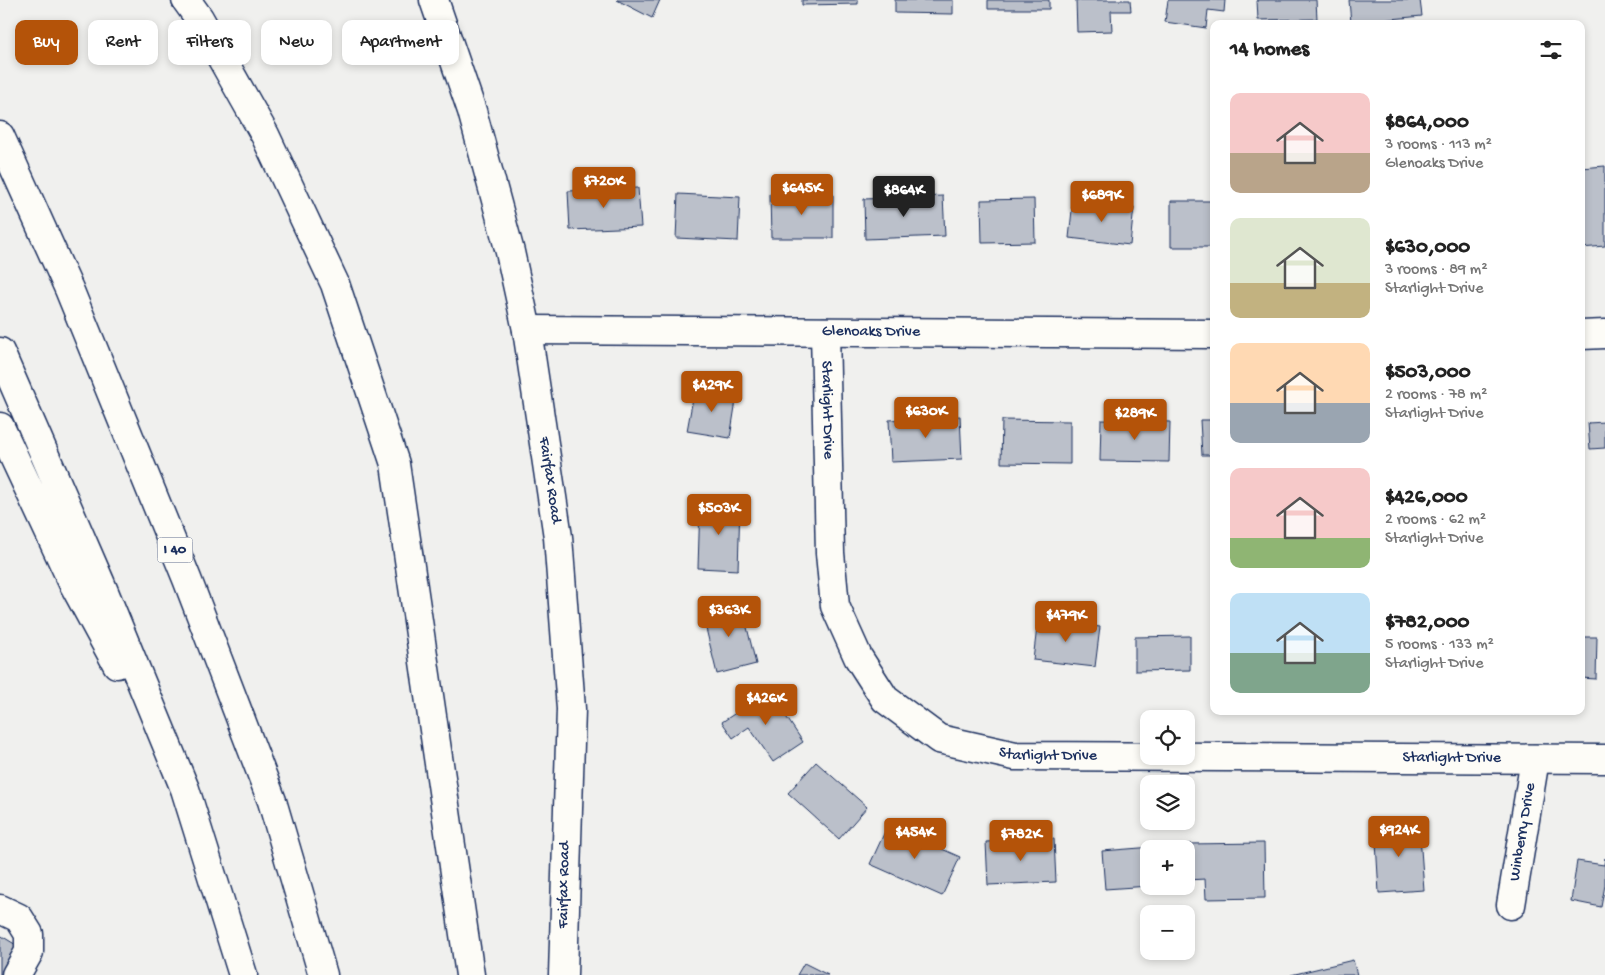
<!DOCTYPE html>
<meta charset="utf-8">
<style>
body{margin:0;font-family:"Gochi Hand",sans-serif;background:#f2f2f2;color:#222;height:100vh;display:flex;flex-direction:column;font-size:19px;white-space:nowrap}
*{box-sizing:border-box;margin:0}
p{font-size:16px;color:#767676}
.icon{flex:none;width:28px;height:28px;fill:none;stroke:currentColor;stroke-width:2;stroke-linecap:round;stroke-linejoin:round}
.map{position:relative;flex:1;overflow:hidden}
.details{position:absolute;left:1210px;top:20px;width:375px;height:695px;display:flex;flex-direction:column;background:#fff;border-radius:10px;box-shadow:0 2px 8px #0003}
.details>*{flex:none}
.hud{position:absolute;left:15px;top:20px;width:475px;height:45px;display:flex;gap:10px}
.tools{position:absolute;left:1140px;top:710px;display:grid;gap:10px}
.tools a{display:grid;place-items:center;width:55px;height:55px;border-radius:10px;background:#fff;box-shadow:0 2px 8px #0003;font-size:25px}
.price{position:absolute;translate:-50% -42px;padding:0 11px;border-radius:5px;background:#b45309;color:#fff;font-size:16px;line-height:32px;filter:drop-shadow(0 1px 2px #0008)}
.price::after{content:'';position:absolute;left:50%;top:30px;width:15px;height:11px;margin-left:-8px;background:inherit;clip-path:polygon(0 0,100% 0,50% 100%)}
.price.selected{background:#222;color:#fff}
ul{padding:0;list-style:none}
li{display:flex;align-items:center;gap:15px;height:125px;padding:0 20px}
li span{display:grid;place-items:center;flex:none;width:140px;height:100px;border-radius:10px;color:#555}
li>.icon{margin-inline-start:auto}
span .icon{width:60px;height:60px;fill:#fffc;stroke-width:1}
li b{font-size:21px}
h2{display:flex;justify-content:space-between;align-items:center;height:60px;padding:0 20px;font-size:21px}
.chip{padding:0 18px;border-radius:10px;background:#fff;box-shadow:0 2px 8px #0003;font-size:18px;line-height:45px}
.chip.selected{background:#b45309;color:#fff}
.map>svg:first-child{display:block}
</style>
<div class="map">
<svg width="1605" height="975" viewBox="0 0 1605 975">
<rect width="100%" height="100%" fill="#f0f0ee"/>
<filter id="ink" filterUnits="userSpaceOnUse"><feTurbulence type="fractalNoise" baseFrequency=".02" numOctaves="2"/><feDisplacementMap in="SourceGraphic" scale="10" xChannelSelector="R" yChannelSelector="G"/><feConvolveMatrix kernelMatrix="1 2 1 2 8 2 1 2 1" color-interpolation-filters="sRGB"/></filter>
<g filter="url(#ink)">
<path fill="#bbc0ca" stroke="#1b2f5e" d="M617 0H660L652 18Z
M802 0H858V4L802 5Z
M895 0H953V14L895 13Z
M988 0H1049V9H988Z
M1076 0H1130L1131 11H1111L1112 31 1077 32Z
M1168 0H1225L1224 12 1208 10 1206 28 1165 22Z
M1257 0H1316L1317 19 1258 20Z
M1349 0H1420L1422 16 1351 23Z
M1605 166V246L1581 248V168Z
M638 188 641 227 570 230 568 191Z
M678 194 740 197 738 241 676 238Z
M770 194H833V238H771Z
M943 196 945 236 865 239 864 199Z
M1034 199 1035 242 982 243 981 200Z
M1073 201 1134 207 1130 245 1069 238Z
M1171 201H1214V247H1171Z
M695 387 737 394 730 438 687 431Z
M960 416 962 459 891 462 889 420Z
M1002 420 1070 421V464L1001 463Z
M1101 420 1170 422 1169 462 1100 461Z
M1200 420H1214V455H1202Z
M1605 422V448L1590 449 1588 423Z
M700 503 740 505 738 570 698 568Z
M741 603 756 664 717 674 702 612Z
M1038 619 1100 627 1095 667 1033 660Z
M1190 636V670L1135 671V637Z
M1581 637H1597L1596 679 1581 678Z
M769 691 803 742 773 762 749 727 733 738 722 722Z
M816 762 867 807 839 839 788 793Z
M1419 822 1424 890 1379 893 1375 825Z
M888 825 960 857 942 896 870 864Z
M1054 839 1056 882 988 885 986 842Z
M1264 843 1265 898 1206 899 1205 879 1188 880 1187 844Z
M1153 847 1154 849H1149V886L1105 889 1102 851Z
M1605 858V885L1601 907 1571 901 1577 861 1604 865Z
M0 935 21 948 5 975H0Z
M1353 960 1357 975H1291Z
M804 963 828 975H797Z"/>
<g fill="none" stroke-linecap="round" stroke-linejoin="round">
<g stroke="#1b2f5e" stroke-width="31">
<g id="minor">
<path id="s1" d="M434 0 472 111 510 252 527 330 558 537 571 709 563 975"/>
<path id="s2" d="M527 330 1214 334"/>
<path id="s3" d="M825 332 830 553 835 606 858 657 885 699 939 739 1015 756 1605 759"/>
<path d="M1581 335 1605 334"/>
<path id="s4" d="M1511 905 1535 759"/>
<path d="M0 909 19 918 29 934V952L16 975"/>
</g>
</g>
<g stroke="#1b2f5e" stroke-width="31">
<path id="highway" d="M186 0 199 18 265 135 335 284 395 464 470 975
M0 136 69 289 187 579 272 801 323 975
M0 352 100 582 185 789 243 975
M0 427 72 581 117 664"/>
</g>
<use href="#minor" stroke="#fdfcf7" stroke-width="28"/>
<use href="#highway" stroke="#fdfcf7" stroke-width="28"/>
</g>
</g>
<g text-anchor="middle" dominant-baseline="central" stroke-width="5" stroke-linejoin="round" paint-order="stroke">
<rect fill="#fdfcf7" stroke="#5f6c8c" stroke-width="1" x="157.5" y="537.5" width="35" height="25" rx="4"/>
<g font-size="15" font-weight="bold" fill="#1b2f5e">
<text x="175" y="550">I 40</text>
</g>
<g font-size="16" fill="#1b2f5e" stroke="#fdfcf7">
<text stroke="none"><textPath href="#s2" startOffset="344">Glenoaks Drive</textPath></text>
<text stroke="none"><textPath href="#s3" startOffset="78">Starlight Drive</textPath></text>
<text stroke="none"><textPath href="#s1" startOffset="495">Fairfax Road</textPath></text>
<text stroke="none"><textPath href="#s3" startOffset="558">Starlight Drive</textPath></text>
<text stroke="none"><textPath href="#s3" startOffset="962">Starlight Drive</textPath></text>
<text stroke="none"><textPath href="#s4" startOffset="74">Winberry Drive</textPath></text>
<text transform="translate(565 885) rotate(-89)">Fairfax Road</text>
</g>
</g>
</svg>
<div class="tools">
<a><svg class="icon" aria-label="locate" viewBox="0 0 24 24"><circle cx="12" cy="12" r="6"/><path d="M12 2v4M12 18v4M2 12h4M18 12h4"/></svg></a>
<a><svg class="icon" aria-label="layers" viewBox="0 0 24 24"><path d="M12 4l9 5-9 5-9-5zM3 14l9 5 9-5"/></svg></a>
<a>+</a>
<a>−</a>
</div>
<b class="price" style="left:604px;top:209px">$720K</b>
<b class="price" style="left:802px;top:216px">$645K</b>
<b class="price selected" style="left:904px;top:218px">$864K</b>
<b class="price" style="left:1102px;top:223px">$689K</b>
<b class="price" style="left:712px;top:413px">$429K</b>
<b class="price" style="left:926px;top:439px">$630K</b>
<b class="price" style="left:1135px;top:441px">$289K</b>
<b class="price" style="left:719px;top:536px">$503K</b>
<b class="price" style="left:729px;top:638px">$363K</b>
<b class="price" style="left:1066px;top:643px">$479K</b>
<b class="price" style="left:766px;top:726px">$426K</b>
<b class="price" style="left:1399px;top:858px">$924K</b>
<b class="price" style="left:915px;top:860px">$454K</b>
<b class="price" style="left:1021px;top:862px">$782K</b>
<div class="hud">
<a class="chip selected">Buy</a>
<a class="chip">Rent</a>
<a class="chip">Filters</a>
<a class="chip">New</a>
<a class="chip">Apartment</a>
</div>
<section class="details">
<h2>14 homes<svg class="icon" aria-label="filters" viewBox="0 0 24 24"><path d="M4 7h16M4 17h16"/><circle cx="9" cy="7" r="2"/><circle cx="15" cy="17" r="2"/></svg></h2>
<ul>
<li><span style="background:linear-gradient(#f6c9c9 60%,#b9a48a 0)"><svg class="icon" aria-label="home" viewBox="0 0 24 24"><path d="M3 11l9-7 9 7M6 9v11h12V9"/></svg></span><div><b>$864,000</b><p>3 rooms · 113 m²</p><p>Glenoaks Drive</p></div></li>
<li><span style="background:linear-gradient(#dfe7d0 65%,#c2b280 0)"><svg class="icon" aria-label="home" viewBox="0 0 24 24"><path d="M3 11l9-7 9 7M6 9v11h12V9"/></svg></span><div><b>$630,000</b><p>3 rooms · 89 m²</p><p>Starlight Drive</p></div></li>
<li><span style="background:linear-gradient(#ffd9b3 60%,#9aa5b1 0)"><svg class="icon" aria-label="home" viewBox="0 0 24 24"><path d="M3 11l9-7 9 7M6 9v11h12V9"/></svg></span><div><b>$503,000</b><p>2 rooms · 78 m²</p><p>Starlight Drive</p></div></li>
<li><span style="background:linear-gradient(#f6c9c9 70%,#8fb573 0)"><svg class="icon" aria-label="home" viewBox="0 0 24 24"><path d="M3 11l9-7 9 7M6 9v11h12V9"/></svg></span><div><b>$426,000</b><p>2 rooms · 62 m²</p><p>Starlight Drive</p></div></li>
<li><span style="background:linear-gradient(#bfe0f5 60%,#7fa58c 0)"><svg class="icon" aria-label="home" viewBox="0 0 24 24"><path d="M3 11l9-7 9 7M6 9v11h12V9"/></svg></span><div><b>$782,000</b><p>5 rooms · 133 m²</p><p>Starlight Drive</p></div></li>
</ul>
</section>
</div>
